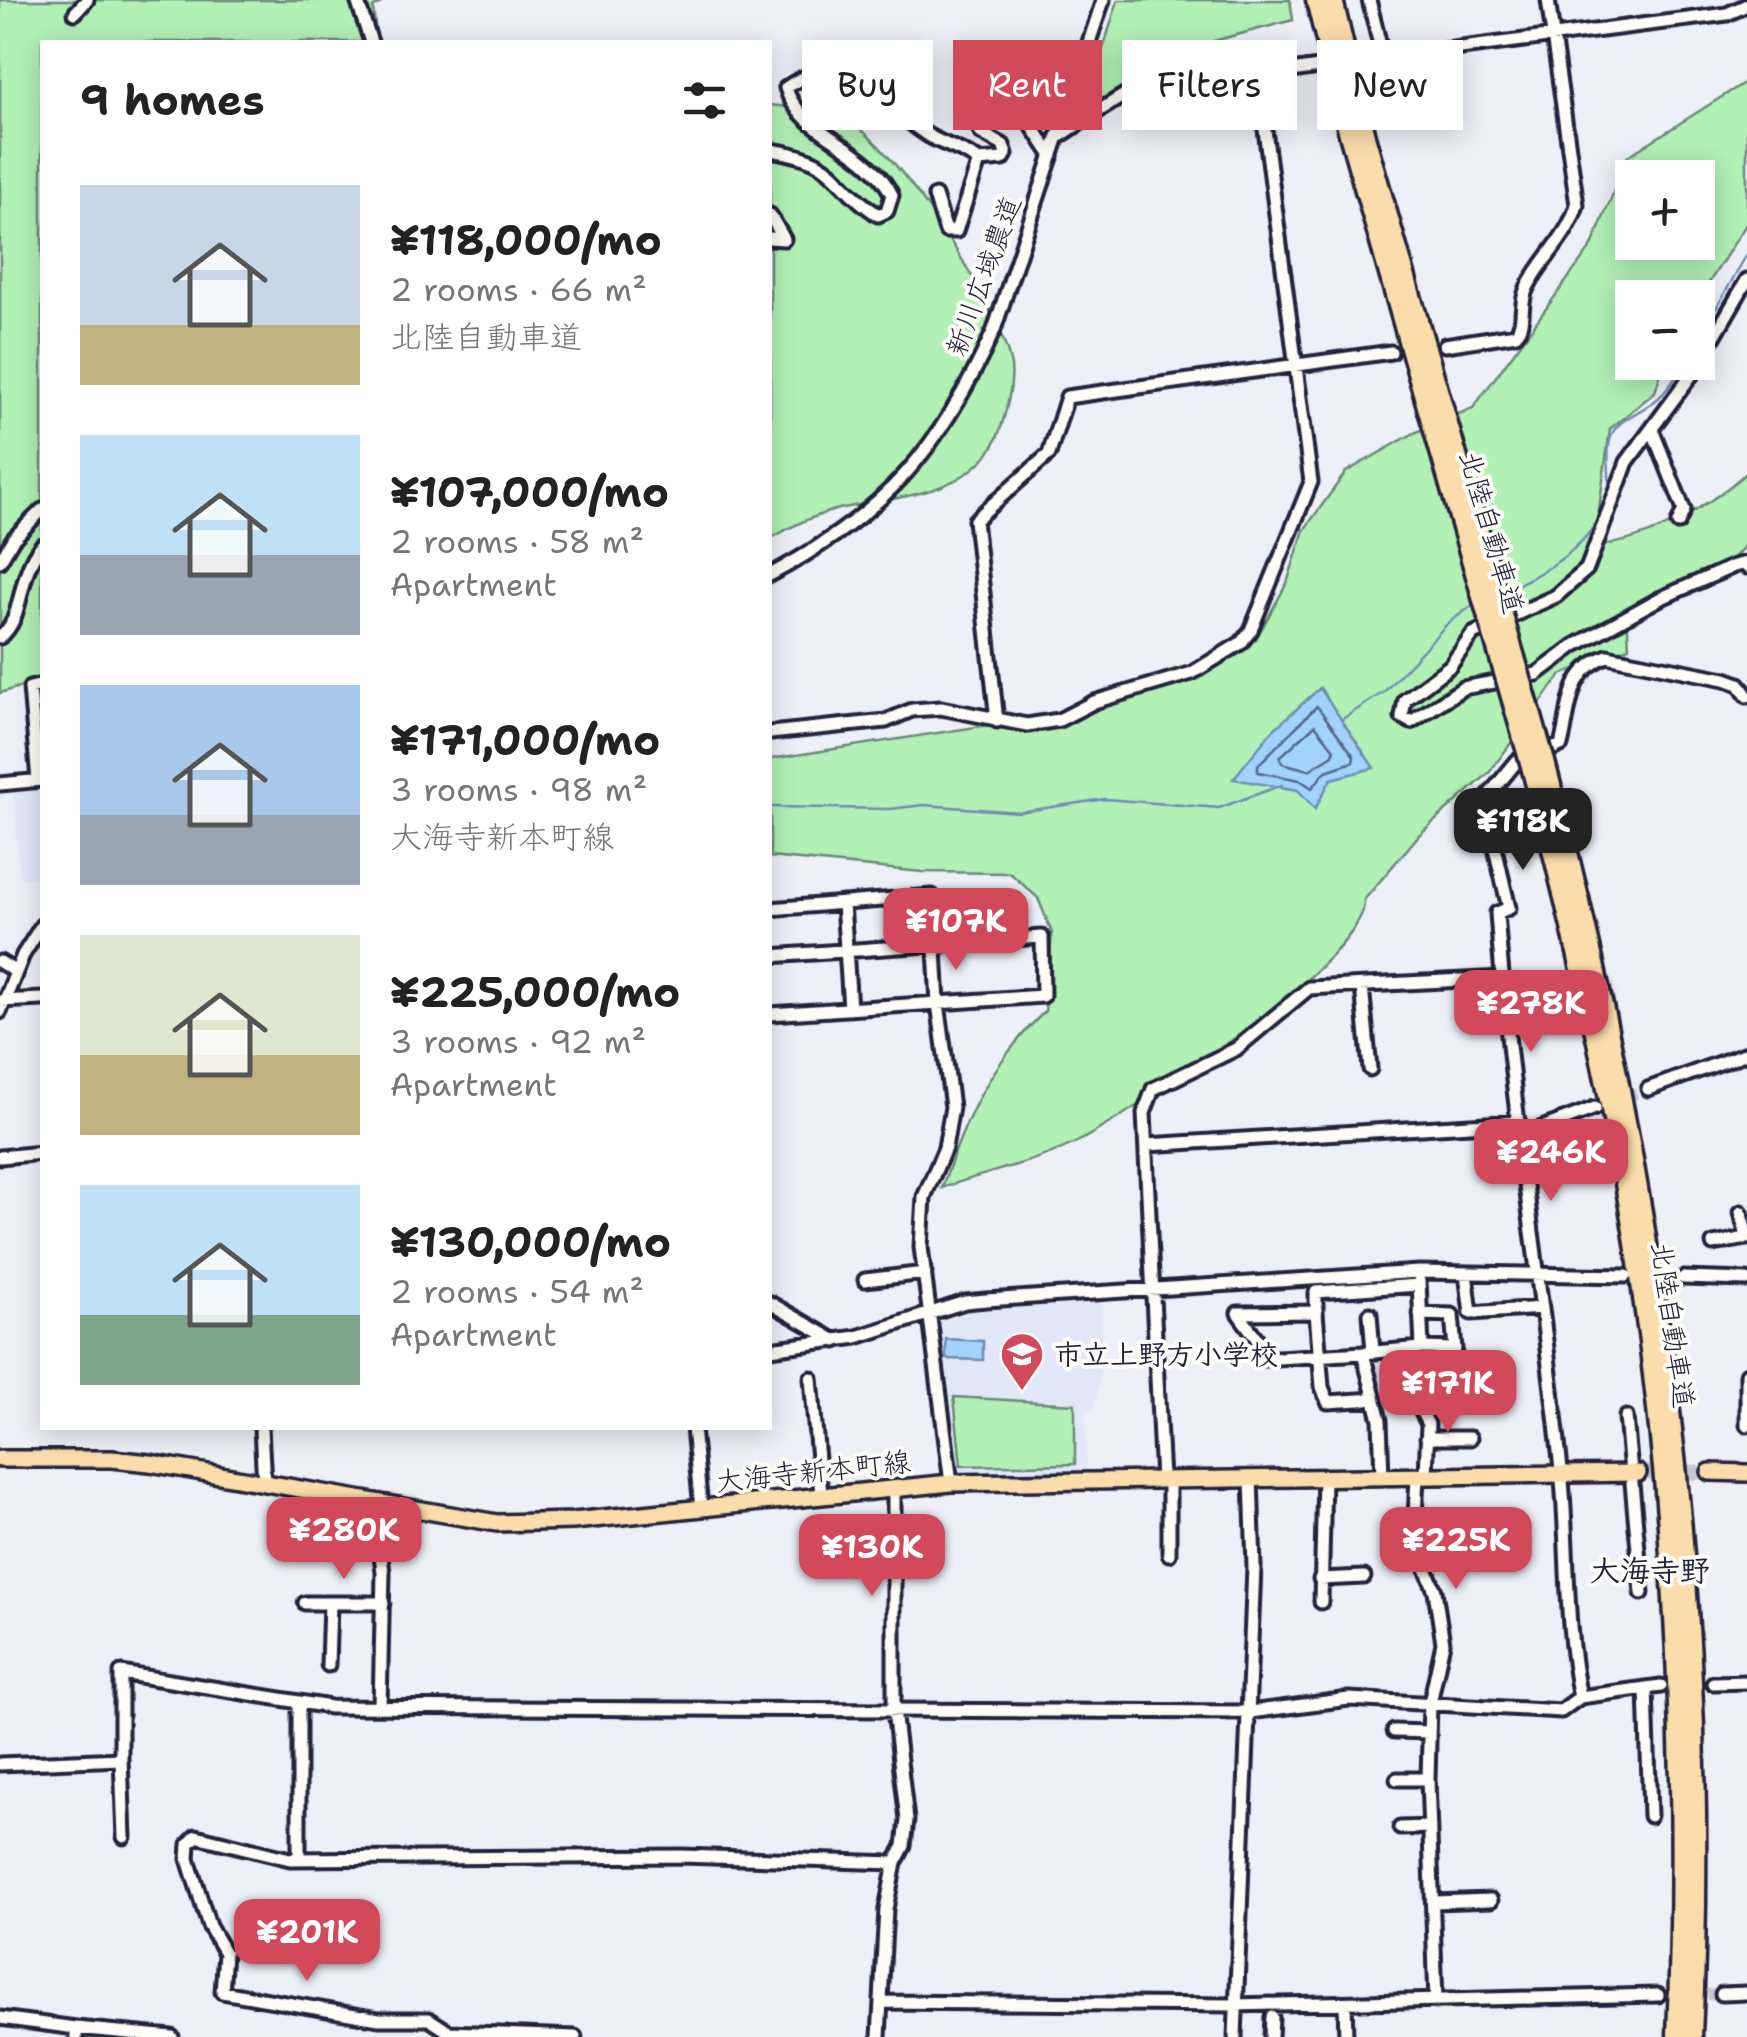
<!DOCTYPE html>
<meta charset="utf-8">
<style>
body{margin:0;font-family:"Shantell Sans","Klee One",sans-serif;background:#f6f6f6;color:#222;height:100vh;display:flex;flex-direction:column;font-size:38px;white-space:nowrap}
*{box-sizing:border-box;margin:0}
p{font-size:32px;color:#767676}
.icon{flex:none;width:55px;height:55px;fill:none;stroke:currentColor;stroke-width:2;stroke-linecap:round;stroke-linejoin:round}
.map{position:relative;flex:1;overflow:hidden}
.side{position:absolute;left:40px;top:40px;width:732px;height:1390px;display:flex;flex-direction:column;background:#fff;border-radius:0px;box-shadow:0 5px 25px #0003}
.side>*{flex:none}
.guide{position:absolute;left:802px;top:40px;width:792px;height:90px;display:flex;gap:20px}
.tools{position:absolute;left:1615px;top:160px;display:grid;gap:20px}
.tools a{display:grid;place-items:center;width:100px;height:100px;border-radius:0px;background:#fff;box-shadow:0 5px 25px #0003;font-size:50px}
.price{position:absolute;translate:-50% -85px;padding:0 22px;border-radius:20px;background:#d1495b;color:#fff;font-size:32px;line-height:65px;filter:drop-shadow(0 2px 5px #0008)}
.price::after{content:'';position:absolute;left:50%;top:60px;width:30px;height:22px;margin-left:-15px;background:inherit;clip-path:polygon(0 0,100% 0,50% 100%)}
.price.active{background:#222;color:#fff}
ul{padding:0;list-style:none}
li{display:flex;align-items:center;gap:30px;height:250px;padding:0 40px}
li span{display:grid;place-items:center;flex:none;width:280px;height:200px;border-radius:0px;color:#555}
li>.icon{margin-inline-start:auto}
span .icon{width:120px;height:120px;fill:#fffc;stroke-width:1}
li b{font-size:42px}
h2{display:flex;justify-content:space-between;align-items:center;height:120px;padding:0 40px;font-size:42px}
.tag{padding:0 35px;border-radius:0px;background:#fff;box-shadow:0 5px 25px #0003;font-size:35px;line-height:90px}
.tag.active{background:#d1495b;color:#fff}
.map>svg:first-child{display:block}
</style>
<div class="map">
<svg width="1747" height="2037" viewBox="0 0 1747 2037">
<rect width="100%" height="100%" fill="#eef0f8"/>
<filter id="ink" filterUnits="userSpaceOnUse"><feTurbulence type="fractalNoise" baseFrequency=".01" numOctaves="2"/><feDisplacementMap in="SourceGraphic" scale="20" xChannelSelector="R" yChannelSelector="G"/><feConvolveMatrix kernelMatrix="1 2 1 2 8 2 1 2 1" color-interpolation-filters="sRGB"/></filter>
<g filter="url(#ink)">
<path fill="#e3e8f9" d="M42 784V876L20 879 12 788Z
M1103 1299 1100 1380 1094 1408 1086 1411 1087 1472H956L938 1322 971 1311Z"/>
<path fill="#b2f0b6" stroke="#6a8978" stroke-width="2.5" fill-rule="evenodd" d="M0 0H386L373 8 377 42H42V680L0 693Z
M1118 0H1290L1293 20 1180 50 1083 114Z
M1747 81V223L1698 300 1632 298V362L1664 363 1655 392 1610 429 1594 546C1649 542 1707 508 1747 472V543L1724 569 1627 613 1629 647 1561 675 1489 773 1420 834 1364 900C1369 958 1133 1112 1079 1141 1038 1162 986 1172 942 1188 967 1114 989 1066 1045 1011L1052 933 1038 898 1010 873 922 872 770 857V759L1059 714 1157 685 1256 639 1287 583 1304 530 1346 472 1414 433 1473 408 1592 246 1628 156ZM1632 178H1698V242H1632Z
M770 105C795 108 830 109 851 122 903 156 996 302 1010 361 1016 382 1001 439 987 455 952 497 888 498 839 509 815 515 791 526 770 539Z
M954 1397 1075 1404V1464L961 1466Z"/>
<path fill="#a3d2ff" stroke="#6f8cb1" stroke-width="2.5" d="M1320 688 1374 768 1331 779 1315 809 1298 790 1233 779 1272 731Z
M946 1339 983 1341V1360L946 1359Z"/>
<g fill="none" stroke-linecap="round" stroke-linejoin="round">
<path stroke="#566889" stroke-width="2.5" d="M1317 706 1354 756 1353 762 1326 771 1312 788 1300 780 1258 772V765Z
M1315 725 1334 749 1333 755 1309 770 1282 763 1280 757Z"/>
<path stroke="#6f8cb1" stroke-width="2.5" d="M1698 340 1747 254
M1503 591C1548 572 1603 540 1609 486 1610 469 1605 448 1613 432 1622 417 1643 411 1656 400 1669 390 1676 376 1684 362
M1341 720 1384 692 1447 624 1477 602
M770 807 890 809 924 805 1019 812 1105 799 1219 808 1282 785"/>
<path stroke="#c5c7d2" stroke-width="11" stroke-dasharray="11 5.5" stroke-linecap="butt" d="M1595 1108 1648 1089
M1647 1277 1683 1278
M1658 1995 1722 1994"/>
<path stroke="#c5c7d2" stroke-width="15" stroke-dasharray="15 8" stroke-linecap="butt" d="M1638 1473 1710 1472"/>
<g stroke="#22223b" stroke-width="19">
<path id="minor" d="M357 0 371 42
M1369 0 1383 58 1727 14 1747 5
M75 13 87 0
M1258 76 1305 69
M770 150C843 161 828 182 878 215L887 211 892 195C869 146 799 134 786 88 849 42 880 107 929 136 946 146 963 149 979 161L1003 159 1006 154 1003 145 981 133 975 119 1020 108 1052 156
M935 196 946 231H956L979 161
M770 215 784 239 770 238
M1747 280 1693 373 1627 462 1587 569 1556 596 1473 634 1450 666 1405 700 1402 717 1411 722 1463 688 1537 674 1574 646 1659 599 1734 566 1746 563 1747 567
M1445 345 1516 334C1526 321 1519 303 1527 288 1542 258 1568 237 1577 205L1548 0
M1653 432 1684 510 1678 523
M0 561 13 539 42 510
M770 575C885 513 941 449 994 330L1103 0
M0 637C25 619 16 575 42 545
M997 721 975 520 1049 454 1067 397 1391 352
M770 733 886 721 912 710 941 708 1027 725 1059 720 1094 702 1192 673 1241 643 1251 630 1311 482 1258 76C1251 70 1242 59 1233 57 1193 43 1092 116 1057 138
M1554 748 1561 745C1571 708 1566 672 1607 656L1725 679 1739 684 1747 696
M1517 761 1484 801 1509 908 1497 913C1510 1099 1542 1284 1561 1470 1569 1546 1564 1622 1580 1697
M38 780 30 688 42 685
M0 784 42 780
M843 903 850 1009
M770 909 932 896 938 1003 952 1107 945 1148 924 1197 921 1247 951 1483
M934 909 1014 903 1017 938
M770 956 1042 937 1043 996 770 1014
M0 962 16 972
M1362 986 1370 1069
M0 1001 42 999
M0 1012 23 955 42 925
M1648 1089 1747 1053
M1521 1136 1595 1108
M1147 1145 1519 1122
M0 1157 42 1153
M1741 1212 1747 1237
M1713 1244 1747 1238
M1466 1273 1471 1313 1542 1308
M1683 1278 1747 1280
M865 1280 925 1273
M770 1303 836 1341
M1316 1312 1322 1387 1328 1402 1375 1399
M1370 1314 1373 1352
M1420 1314 1452 1315 1455 1349 1422 1348
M770 1349 857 1337 965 1302 986 1300 1419 1272 1626 1276
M1363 1353 1261 1359 1260 1343 1238 1313 1316 1312V1292L1419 1285
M1747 1374V1425
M811 1378 821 1495
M1420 1390 1419 1407 1428 1424 1426 1476
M1626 1417 1642 1593
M261 1428 264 1484
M693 1428 701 1508
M1427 1438H1470
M1417 1476 1414 1539 1435 1591 1443 1643 1430 1703 1428 1779 1436 2001
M1382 1477 1380 1420 1363 1353 1422 1348 1419 1281
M1162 1480 1144 1113 1153 1089 1236 1049 1309 988 1502 978
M1169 1480V1554
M375 1505 383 1573 380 1707
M1320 1579 1364 1577
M1321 1602 1324 1477
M305 1603H383
M328 1665 330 1603
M1713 1683 1747 1682
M1646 1688 1650 1816
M1394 1731 1429 1732
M121 1759 124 1837
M0 1764 121 1759V1673L330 1707 1250 1712 1349 1699 1561 1711 1580 1697 1661 1686
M1397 1779H1428
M1400 1828 1430 1827
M299 1859V1705
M1434 1902 1491 1900
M1722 1994 1747 1993
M881 2002 1235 2005 1658 1995
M1345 2003 1346 2037
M0 2018 76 2028
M76 2037V2028L172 2037
M575 2037 449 2032 429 2019H379L222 1992 225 1953 209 1926 188 1859 189 1844 196 1836 290 1859 681 1856 895 1863
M879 2037 886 1909 895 1863 904 1846 907 1820 894 1710V1488
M1235 2037 1254 1567 1251 1478
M1271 2037 1272 2017"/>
</g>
<g stroke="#22223b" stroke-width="22">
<path id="major" d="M0 1459H112L150 1463 497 1523 573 1521 951 1483 1638 1473
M1710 1472 1747 1473"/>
</g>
<g stroke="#22223b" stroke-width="25">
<path id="highway" d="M1316 0 1350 138 1428 410
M1333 0 1365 136 1443 407
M1545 762C1656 1183 1713 1600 1692 2037
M1531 766C1574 934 1615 1104 1640 1276 1677 1528 1687 1782 1677 2037"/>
</g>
<use href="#minor" stroke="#fdfcf7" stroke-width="11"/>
<use href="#major" stroke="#fbddab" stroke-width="15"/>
<use href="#highway" stroke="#fbddab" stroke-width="18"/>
<g stroke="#22223b" stroke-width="19" stroke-linecap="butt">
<path id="minor-bridge" d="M1305 69 1383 58"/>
</g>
<g stroke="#22223b" stroke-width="25" stroke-linecap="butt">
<path id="highway-bridge" d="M1443 407 1545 762
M1428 410 1531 766"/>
</g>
<use href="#minor-bridge" stroke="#fdfcf7" stroke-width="11"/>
<use href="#highway-bridge" stroke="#fbddab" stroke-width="18"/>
</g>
</g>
<defs>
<g id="school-pin" transform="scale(2.25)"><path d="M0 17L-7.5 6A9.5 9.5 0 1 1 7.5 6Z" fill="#d1495b" stroke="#fdfcf7"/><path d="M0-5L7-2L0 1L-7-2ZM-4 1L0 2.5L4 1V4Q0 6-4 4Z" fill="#fff"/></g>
</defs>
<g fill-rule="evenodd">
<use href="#school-pin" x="1022" y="1354"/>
</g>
<g text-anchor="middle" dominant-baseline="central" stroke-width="8" stroke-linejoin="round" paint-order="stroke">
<g font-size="28" fill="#22223b" stroke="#fdfcf7">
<text transform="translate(983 276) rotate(-70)">新川広域農道</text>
<text transform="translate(1492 532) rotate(74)">北陸自動車道</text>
<text transform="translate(1673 1325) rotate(82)">北陸自動車道</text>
<text transform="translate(813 1471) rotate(-6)">大海寺新本町線</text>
</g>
<g font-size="28" font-weight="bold" fill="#22223b" stroke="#fdfcf7" text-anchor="start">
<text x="1054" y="1354">市立上野方小学校</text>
</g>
<g font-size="30" font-weight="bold" fill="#22223b" stroke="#fdfcf7">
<text x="1650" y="1570">大海寺野</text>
</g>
</g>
</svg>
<div class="tools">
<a>+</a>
<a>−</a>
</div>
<b class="price active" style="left:1523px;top:873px">¥118K</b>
<b class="price" style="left:956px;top:973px">¥107K</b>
<b class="price" style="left:1531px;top:1055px">¥278K</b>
<b class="price" style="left:1551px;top:1204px">¥246K</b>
<b class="price" style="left:1448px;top:1435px">¥171K</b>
<b class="price" style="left:344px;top:1582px">¥280K</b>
<b class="price" style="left:1456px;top:1592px">¥225K</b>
<b class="price" style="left:872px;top:1599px">¥130K</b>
<b class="price" style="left:307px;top:1984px">¥201K</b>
<div class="guide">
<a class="tag">Buy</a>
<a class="tag active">Rent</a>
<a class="tag">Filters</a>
<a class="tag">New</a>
</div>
<section class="side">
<h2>9 homes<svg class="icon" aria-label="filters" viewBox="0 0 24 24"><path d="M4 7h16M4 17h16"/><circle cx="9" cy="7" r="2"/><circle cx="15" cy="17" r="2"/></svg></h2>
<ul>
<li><span style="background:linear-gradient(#c9d6e8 70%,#c2b280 0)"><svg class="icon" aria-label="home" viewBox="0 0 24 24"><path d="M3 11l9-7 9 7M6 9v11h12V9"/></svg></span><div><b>¥118,000/mo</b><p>2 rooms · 66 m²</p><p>北陸自動車道</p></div></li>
<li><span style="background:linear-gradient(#bfe0f5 60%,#9aa5b1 0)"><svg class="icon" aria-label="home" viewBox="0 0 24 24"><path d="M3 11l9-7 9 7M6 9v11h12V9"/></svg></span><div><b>¥107,000/mo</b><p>2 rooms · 58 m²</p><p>Apartment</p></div></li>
<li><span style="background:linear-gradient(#a9c7e8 65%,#9aa5b1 0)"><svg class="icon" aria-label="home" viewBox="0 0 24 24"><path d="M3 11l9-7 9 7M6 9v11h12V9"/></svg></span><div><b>¥171,000/mo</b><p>3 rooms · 98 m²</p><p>大海寺新本町線</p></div></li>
<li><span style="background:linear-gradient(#dfe7d0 60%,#c2b280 0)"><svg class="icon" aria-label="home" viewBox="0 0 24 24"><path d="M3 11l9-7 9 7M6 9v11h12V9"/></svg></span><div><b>¥225,000/mo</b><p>3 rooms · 92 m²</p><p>Apartment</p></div></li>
<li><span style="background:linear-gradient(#bfe0f5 65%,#7fa58c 0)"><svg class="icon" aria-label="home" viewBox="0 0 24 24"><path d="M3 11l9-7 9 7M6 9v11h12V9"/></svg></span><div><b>¥130,000/mo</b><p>2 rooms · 54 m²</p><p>Apartment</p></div></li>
</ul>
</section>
</div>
